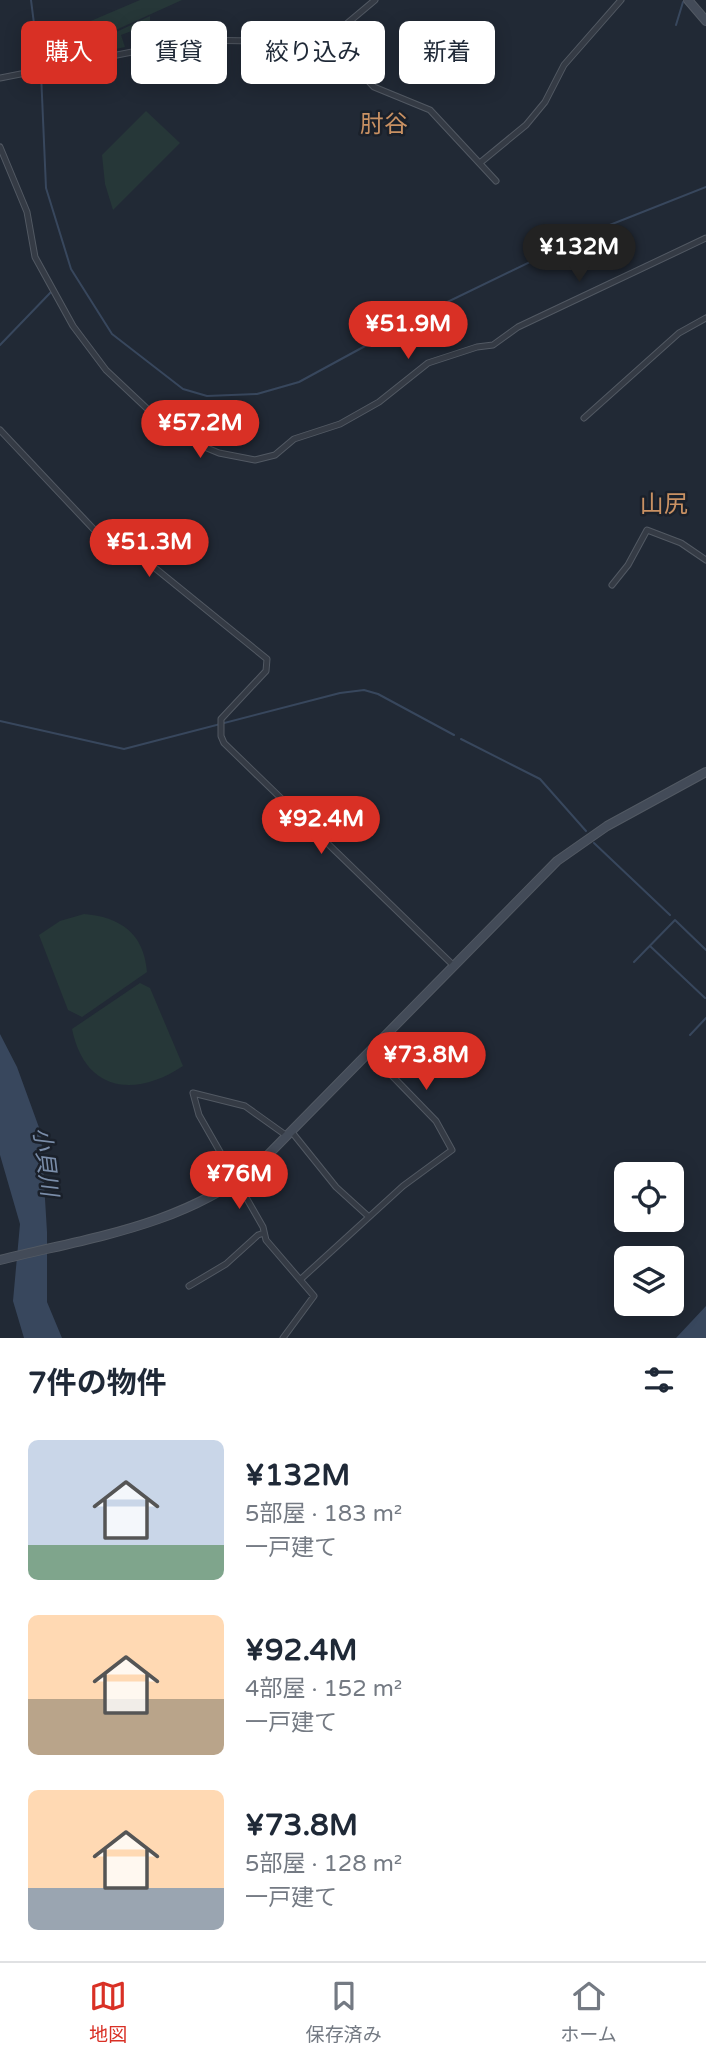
<!DOCTYPE html>
<html lang="ja">
<meta charset="utf-8">
<style>
body{margin:0;font-family:"Varela Round","Noto Sans JP",sans-serif;background:#f6f6f7;color:#1f2937;height:100vh;display:flex;flex-direction:column;font-size:26px;white-space:nowrap}
*{box-sizing:border-box;margin:0}
p{font-size:23px;color:#747a83}
.icon{flex:none;width:38px;height:38px;fill:none;stroke:currentColor;stroke-width:2;stroke-linecap:round;stroke-linejoin:round}
.map{position:relative;height:1338px;overflow:hidden}
.panel{display:flex;flex-direction:column;background:#fff;flex:1}
.panel>*{flex:none}
.guide{position:absolute;left:21px;top:21px;width:665px;height:63px;display:flex;gap:14px}
.tools{position:absolute;left:614px;top:1162px;display:grid;gap:14px}
.tools a{display:grid;place-items:center;width:70px;height:70px;border-radius:10px;background:#fff;box-shadow:0 4px 18px #0003;font-size:35px}
.price{position:absolute;translate:-50% -60px;padding:0 16px;border-radius:24px;background:#d93025;color:#fff;font-size:23px;line-height:46px;filter:drop-shadow(0 2px 4px #0008)}
.price::after{content:'';position:absolute;left:50%;top:42px;width:21px;height:16px;margin-left:-10px;background:inherit;clip-path:polygon(0 0,100% 0,50% 100%)}
.price.selected{background:#222;color:#fff}
ul{padding:0;list-style:none}
li{display:flex;align-items:center;gap:21px;height:175px;padding:0 28px}
li span{display:grid;place-items:center;flex:none;width:196px;height:140px;border-radius:10px;color:#555}
li>.icon{margin-inline-start:auto}
span .icon{width:84px;height:84px;fill:#fffc;stroke-width:1}
li b{font-size:30px}
h2{display:flex;justify-content:space-between;align-items:center;height:84px;padding:0 28px;font-size:30px}
.pill{padding:0 24px;border-radius:10px;background:#fff;box-shadow:0 4px 18px #0003;font-size:24px;line-height:63px}
.pill.selected{background:#d93025;color:#fff}
.tab-bar{display:flex;justify-content:space-around;align-items:center;height:98px;border-top:2px solid #e0e1e3;background:#fff;font-size:19px;color:#747a83}
.tab-bar a{display:grid;justify-items:center;gap:4px}
.tab-bar .selected{color:#d93025}
.map>svg:first-child{display:block}
</style>
<div class="map">
<svg width="706" height="1338" viewBox="0 0 706 1338">
<rect width="100%" height="100%" fill="#212935"/>
<path fill="#263738" d="M140 0H182L87 43 86 23Z
M150 16V24L121 35 125 47 89 55 88 47 91 44Z
M82 29 81 52 40 60 37 35Z
M146 111 180 143 113 210 105 184 102 155Z
M84 914C120 917 144 933 147 972L82 1017 68 1010 39 935 60 921Z
M140 983 150 988 183 1066C135 1098 85 1092 72 1029Z"/>
<path fill="#38475d" d="M0 1034 17 1067 41 1133 47 1232V1302L62 1338H24L13 1301 20 1224 0 1155Z
M706 1306V1338H676Z"/>
<g fill="none" stroke-linecap="round" stroke-linejoin="round">
<path stroke="#38475d" stroke-width="2" d="M31 0 39 63
M676 25 683 2
M41 73 46 188 71 269 112 334 183 389 207 396 257 394 299 382 435 308 592 232 706 187
M0 345 51 292
M0 721 124 749 340 693 364 690 378 694 454 735
M461 739 540 779 586 831
M594 843 670 915
M650 946 705 998
M634 962 675 920 706 950
M690 1035 706 1018"/>
<g stroke="#525963" stroke-width="7">
<path id="street" d="M330 40 374 87 430 110 496 181
M0 78 193 40 325 42 375 0
M0 147 27 212 35 257 73 326 106 370 157 418 190 441 219 453 255 460 275 455 294 439 340 424 379 402 428 363 477 347 493 345 518 327 706 238
M481 162 526 125 545 102 564 65 621 0
M584 418 679 333 706 318
M0 430 101 537 150 564 267 659 266 671 221 719V736L224 743 454 966
M612 585 628 565 647 530 681 543 706 560
M291 1131 336 1187 369 1217
M301 1279 403 1186 452 1150 436 1121 369 1052
M189 1286 226 1264 258 1235 264 1233
M283 1338 314 1296 266 1240 263 1227 199 1115 193 1093 245 1106 287 1136"/>
</g>
<g stroke="#525963" stroke-width="10">
<path id="secondary" d="M688 0 706 21
M0 1260C92 1237 182 1226 258 1165L557 861 607 826 706 772"/>
</g>
<use href="#street" stroke="#353b45" stroke-width="5"/>
<use href="#secondary" stroke="#434b58" stroke-width="8"/>
</g>
<g text-anchor="middle" dominant-baseline="central" stroke-width="5" stroke-linejoin="round" paint-order="stroke">
<g font-size="23" font-style="italic" fill="#7a8da9" stroke="#1a202a">
<text transform="translate(45 1162) rotate(83)">小貝川</text>
</g>
<g font-size="24" fill="#c99163" stroke="#1a202a">
<text x="384" y="124">肘谷</text>
<text x="664" y="504">山尻</text>
</g>
</g>
</svg>
<div class="tools">
<a><svg class="icon" aria-label="locate" viewBox="0 0 24 24"><circle cx="12" cy="12" r="6"/><path d="M12 2v4M12 18v4M2 12h4M18 12h4"/></svg></a>
<a><svg class="icon" aria-label="layers" viewBox="0 0 24 24"><path d="M12 4l9 5-9 5-9-5zM3 14l9 5 9-5"/></svg></a>
</div>
<b class="price selected" style="left:579px;top:284px">¥132M</b>
<b class="price" style="left:408px;top:361px">¥51.9M</b>
<b class="price" style="left:200px;top:460px">¥57.2M</b>
<b class="price" style="left:149px;top:579px">¥51.3M</b>
<b class="price" style="left:321px;top:856px">¥92.4M</b>
<b class="price" style="left:426px;top:1092px">¥73.8M</b>
<b class="price" style="left:239px;top:1211px">¥76M</b>
<div class="guide">
<a class="pill selected">購入</a>
<a class="pill">賃貸</a>
<a class="pill">絞り込み</a>
<a class="pill">新着</a>
</div>
</div>
<section class="panel">
<h2>7件の物件<svg class="icon" aria-label="filters" viewBox="0 0 24 24"><path d="M4 7h16M4 17h16"/><circle cx="9" cy="7" r="2"/><circle cx="15" cy="17" r="2"/></svg></h2>
<ul>
<li><span style="background:linear-gradient(#c9d6e8 75%,#7fa58c 0)"><svg class="icon" aria-label="home" viewBox="0 0 24 24"><path d="M3 11l9-7 9 7M6 9v11h12V9"/></svg></span><div><b>¥132M</b><p>5部屋 · 183 m²</p><p>一戸建て</p></div></li>
<li><span style="background:linear-gradient(#ffd9b3 60%,#b9a48a 0)"><svg class="icon" aria-label="home" viewBox="0 0 24 24"><path d="M3 11l9-7 9 7M6 9v11h12V9"/></svg></span><div><b>¥92.4M</b><p>4部屋 · 152 m²</p><p>一戸建て</p></div></li>
<li><span style="background:linear-gradient(#ffd9b3 70%,#9aa5b1 0)"><svg class="icon" aria-label="home" viewBox="0 0 24 24"><path d="M3 11l9-7 9 7M6 9v11h12V9"/></svg></span><div><b>¥73.8M</b><p>5部屋 · 128 m²</p><p>一戸建て</p></div></li>
</ul>
</section>
<nav class="tab-bar">
<a class="selected"><svg class="icon" aria-label="map" viewBox="0 0 24 24"><path d="M3 6l6-2 6 2 6-2v14l-6 2-6-2-6 2zM9 4v14M15 6v14"/></svg>地図</a>
<a><svg class="icon" aria-label="saved" viewBox="0 0 24 24"><path d="M7 4h10v16l-5-4-5 4z"/></svg>保存済み</a>
<a><svg class="icon" aria-label="home" viewBox="0 0 24 24"><path d="M3 11l9-7 9 7M6 9v11h12V9"/></svg>ホーム</a>
</nav>
